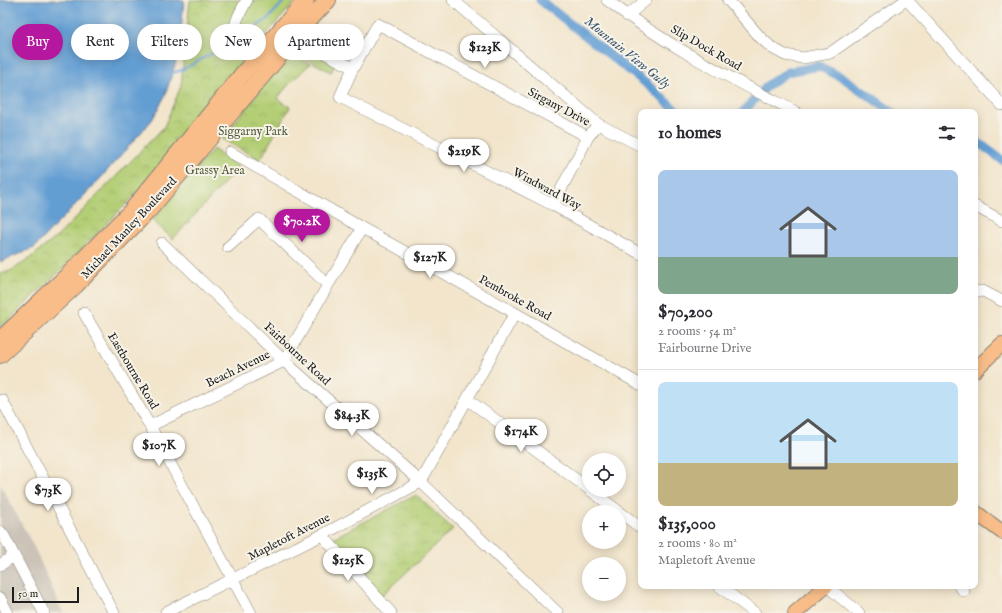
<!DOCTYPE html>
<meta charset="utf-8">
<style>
body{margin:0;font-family:"IM FELL English",serif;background:#f7f7f7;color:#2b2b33;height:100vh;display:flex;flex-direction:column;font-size:15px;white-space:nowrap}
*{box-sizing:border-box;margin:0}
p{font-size:13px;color:#7c7c81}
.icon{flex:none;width:22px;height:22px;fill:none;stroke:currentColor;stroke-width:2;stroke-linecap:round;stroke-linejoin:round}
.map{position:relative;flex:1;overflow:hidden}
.side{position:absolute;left:638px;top:109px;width:340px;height:480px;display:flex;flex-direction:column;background:#fff;border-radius:8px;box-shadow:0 2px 10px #0003}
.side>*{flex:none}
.hud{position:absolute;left:12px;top:24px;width:380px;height:36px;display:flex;gap:8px}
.controls{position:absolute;left:582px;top:453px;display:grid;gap:8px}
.controls a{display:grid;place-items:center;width:44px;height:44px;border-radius:50%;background:#fff;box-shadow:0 2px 10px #0003;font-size:20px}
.scale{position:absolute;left:12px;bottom:10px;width:67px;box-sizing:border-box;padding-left:4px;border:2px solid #1c1c1c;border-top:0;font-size:11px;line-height:14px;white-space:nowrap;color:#1c1c1c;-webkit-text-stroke:3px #f7f3e8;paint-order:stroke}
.price{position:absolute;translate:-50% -34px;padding:0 9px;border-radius:14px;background:#fff;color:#222;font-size:13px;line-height:26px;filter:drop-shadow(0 1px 2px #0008)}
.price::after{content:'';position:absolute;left:50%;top:24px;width:12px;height:9px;margin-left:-6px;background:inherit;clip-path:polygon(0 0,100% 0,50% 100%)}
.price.current{background:#b5179e;color:#fff}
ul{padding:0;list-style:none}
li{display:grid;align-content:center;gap:8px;height:212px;padding:0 20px}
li+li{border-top:1px solid #e1e1e2}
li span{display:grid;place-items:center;height:124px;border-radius:8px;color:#555}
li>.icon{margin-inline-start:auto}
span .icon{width:72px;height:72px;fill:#fffc;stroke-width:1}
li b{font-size:17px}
h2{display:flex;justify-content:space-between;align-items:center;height:48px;padding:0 20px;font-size:17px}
.chip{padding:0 14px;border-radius:18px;background:#fff;box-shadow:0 2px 10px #0003;font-size:14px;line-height:36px}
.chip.current{background:#b5179e;color:#fff}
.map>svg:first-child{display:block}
</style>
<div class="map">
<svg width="1002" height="613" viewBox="0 0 1002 613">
<defs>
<pattern id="park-crowns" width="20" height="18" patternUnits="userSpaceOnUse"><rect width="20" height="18" fill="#b3ce74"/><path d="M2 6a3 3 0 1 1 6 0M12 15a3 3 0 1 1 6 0" fill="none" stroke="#99b064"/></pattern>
</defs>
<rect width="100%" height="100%" fill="#f7f3e8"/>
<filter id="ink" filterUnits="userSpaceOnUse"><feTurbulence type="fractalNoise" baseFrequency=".025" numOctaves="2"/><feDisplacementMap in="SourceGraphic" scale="8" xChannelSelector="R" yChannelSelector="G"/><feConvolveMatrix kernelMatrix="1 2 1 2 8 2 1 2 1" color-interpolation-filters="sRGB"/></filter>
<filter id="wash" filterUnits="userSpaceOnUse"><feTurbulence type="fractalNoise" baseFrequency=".012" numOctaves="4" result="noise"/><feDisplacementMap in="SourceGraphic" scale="16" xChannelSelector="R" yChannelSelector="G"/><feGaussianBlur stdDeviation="0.9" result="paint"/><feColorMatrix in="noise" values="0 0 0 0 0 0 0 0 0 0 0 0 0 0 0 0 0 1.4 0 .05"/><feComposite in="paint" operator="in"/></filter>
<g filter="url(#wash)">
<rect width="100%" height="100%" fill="#f2e5cc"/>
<path fill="#cbc3b8" d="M0 484 34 547 63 613H0Z"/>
<path fill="#b3ce74" stroke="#687548" d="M249 0H297L260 41 249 42 240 37 237 31Z
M305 41 338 60 331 72 295 53Z
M213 149 239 167 173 239 152 220Z"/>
<path fill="url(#park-crowns)" stroke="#687548" d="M190 0H240L234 13 230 33 247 55 199 121 141 189 62 269 0 328V274L10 271 25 262 57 237 164 127 181 86Z
M292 54 310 64 289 84 277 99 290 107 260 160 222 139C244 110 267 81 292 54Z
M416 495 453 529 381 596 331 539Z"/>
<path fill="#649ed3" stroke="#405d78" d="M0 0H184L179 52 165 96 152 120 98 181 34 248 0 262Z"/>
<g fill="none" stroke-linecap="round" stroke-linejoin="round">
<path stroke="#649ed3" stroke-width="2.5" d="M245 34 268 19 285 0
M172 73 182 70 229 44"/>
<path stroke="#649ed3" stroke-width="9" d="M540 0 648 85 678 112
M743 112 769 84 788 72 819 66 845 79 892 112
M975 140 1002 160"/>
</g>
</g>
<g filter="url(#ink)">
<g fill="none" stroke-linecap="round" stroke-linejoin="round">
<g stroke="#878074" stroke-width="12">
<path id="minor" d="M247 0C242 9 230 28 236 38 240 44 251 52 257 58
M453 0 598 124
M607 0C665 45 731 78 796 112
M728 0 760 37 772 48 785 55 803 58 830 53 906 0
M907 0 1002 105
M627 16 646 0
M313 47 353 68
M641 146 598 124 588 137 378 24 353 68 340 97 553 205 641 254
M230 152 362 228 515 313 641 385
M553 205 588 137
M975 206 1002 221
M162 243 284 361 421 482 558 613
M228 247 259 219 328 285
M975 292 983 291 1002 301
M84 313 150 426 251 613
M467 399 589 489
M2 400 114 613
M150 426 284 361 328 285 362 228
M590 490 641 528
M0 531 4 536 44 613
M322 535 391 613
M0 565 14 556
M719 586 755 613
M827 586 859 613
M959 586 964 591
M0 598 8 613
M166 612 322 535 421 482 515 313"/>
</g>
<g stroke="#878074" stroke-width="16">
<path id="major" d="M975 370 1002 344
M975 512 1002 532
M795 613 826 586"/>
</g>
<g stroke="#878074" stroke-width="18">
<path id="highway" d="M0 340 70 273 132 210 241 76 306 0
M0 355 76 285 149 210 312 17 328 0"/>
</g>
<use href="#minor" stroke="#fff" stroke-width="11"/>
<use href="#major" stroke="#f8bd89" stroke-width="14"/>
<use href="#highway" stroke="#f8bd89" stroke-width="16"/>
</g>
</g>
<g text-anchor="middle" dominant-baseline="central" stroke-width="4" stroke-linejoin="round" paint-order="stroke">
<g font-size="12" fill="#1c1c1c" stroke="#f7f3e8">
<text transform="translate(706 48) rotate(30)">Slip Dock Road</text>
<text transform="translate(559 107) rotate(28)">Sirgany Drive</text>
<text transform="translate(547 189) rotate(28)">Windward Way</text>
<text transform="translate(129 228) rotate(-47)">Michael Manley Boulevard</text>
<text transform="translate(515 298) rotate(29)">Pembroke Road</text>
<text transform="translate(297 354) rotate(43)">Fairbourne Road</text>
<text transform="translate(238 369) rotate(-26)">Beach Avenue</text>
<text transform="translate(133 371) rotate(59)">Eastbourne Road</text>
<text transform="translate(289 537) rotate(-27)">Mapletoft Avenue</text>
</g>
<g font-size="12" fill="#515a3b" stroke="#f7f3e8">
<text x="253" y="131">Siggarny Park</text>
<text x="215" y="170">Grassy Area</text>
</g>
<g font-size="13" font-style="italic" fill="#3c566e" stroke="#f7f3e8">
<text transform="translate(627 53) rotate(39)">Mountain View Gully</text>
</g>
</g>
</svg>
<div class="controls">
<a><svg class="icon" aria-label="locate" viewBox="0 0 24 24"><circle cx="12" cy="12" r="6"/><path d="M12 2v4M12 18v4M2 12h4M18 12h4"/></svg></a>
<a>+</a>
<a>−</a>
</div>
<div class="scale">50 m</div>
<b class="price" style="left:485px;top:69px">$123K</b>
<b class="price" style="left:464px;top:173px">$219K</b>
<b class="price current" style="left:302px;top:243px">$70.2K</b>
<b class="price" style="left:430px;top:279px">$127K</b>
<b class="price" style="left:352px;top:437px">$84.3K</b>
<b class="price" style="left:521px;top:453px">$174K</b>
<b class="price" style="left:159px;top:467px">$107K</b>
<b class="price" style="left:372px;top:495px">$135K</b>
<b class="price" style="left:48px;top:512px">$73K</b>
<b class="price" style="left:348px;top:582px">$125K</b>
<div class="hud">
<a class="chip current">Buy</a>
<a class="chip">Rent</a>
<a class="chip">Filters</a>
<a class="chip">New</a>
<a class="chip">Apartment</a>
</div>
<section class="side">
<h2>10 homes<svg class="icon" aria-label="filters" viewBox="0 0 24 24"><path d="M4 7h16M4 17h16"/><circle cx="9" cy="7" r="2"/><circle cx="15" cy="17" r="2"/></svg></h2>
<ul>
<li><span style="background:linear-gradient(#a9c7e8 70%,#7fa58c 0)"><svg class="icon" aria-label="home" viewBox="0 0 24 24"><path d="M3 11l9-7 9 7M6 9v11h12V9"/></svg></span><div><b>$70,200</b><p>2 rooms · 54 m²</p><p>Fairbourne Drive</p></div></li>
<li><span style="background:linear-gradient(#bfe0f5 65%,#c2b280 0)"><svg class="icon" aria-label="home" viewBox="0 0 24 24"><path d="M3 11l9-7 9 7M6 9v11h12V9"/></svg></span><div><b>$135,000</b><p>2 rooms · 80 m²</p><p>Mapletoft Avenue</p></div></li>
</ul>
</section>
</div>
